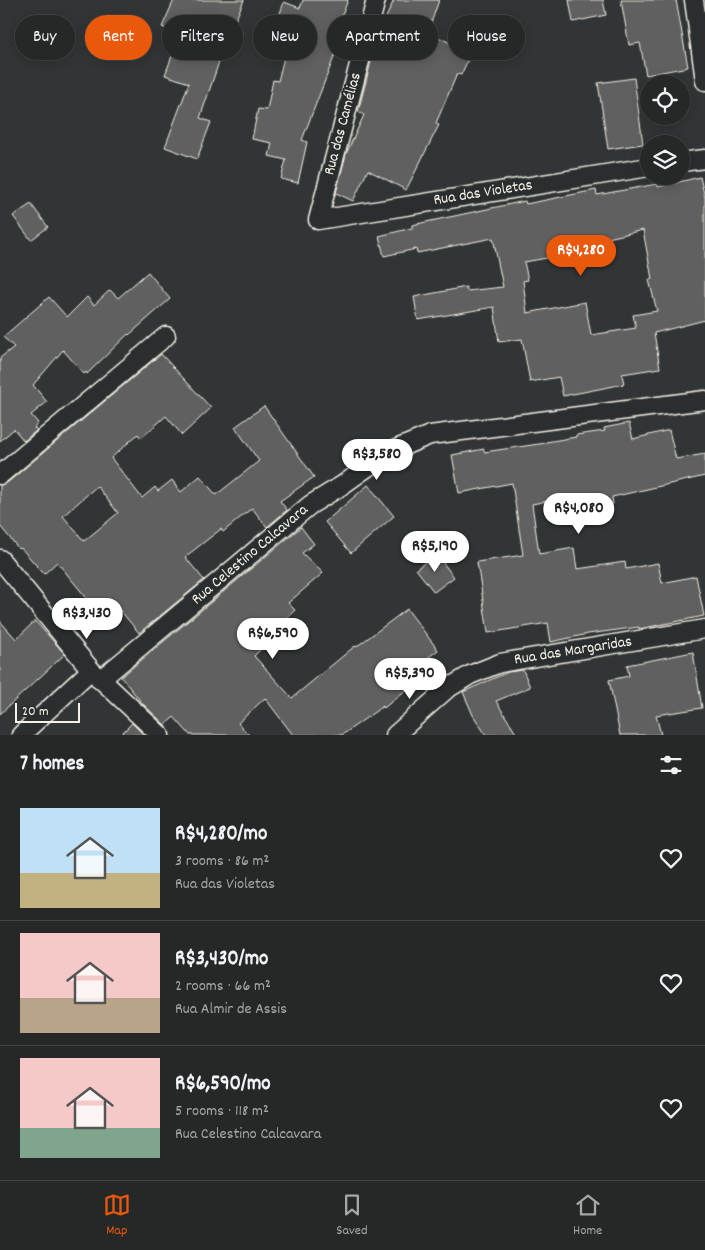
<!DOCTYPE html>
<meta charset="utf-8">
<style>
body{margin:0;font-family:Dekko,sans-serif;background:#2e3030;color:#f1f3f6;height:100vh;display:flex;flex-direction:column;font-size:19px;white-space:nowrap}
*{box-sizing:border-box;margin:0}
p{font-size:16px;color:#a4a6a8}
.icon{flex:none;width:28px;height:28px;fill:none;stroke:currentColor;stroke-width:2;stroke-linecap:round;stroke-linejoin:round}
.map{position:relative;height:735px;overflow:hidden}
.drawer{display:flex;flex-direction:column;background:#262828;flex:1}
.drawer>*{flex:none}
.banner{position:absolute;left:15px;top:15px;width:675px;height:45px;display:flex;gap:10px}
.fabs{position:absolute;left:640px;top:75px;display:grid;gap:10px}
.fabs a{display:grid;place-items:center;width:50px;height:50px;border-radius:50%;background:#262828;box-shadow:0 2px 12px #0003,0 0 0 1px #424445;font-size:25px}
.scale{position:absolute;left:15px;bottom:12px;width:65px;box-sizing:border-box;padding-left:5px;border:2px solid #f4f1e8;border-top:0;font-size:14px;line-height:18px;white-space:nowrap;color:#f4f1e8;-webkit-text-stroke:4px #2a2d2e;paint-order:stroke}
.price{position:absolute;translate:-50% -42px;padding:0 11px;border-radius:18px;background:#fff;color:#222;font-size:16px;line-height:32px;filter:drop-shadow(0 1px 2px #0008)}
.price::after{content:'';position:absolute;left:50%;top:30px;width:15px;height:11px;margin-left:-8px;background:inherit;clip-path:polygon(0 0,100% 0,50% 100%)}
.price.current{background:#ea580c;color:#fff}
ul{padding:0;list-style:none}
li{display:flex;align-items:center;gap:15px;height:125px;padding:0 20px}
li+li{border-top:1px solid #424445}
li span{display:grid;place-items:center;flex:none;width:140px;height:100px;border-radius:0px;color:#555}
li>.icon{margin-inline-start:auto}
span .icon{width:60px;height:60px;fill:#fffc;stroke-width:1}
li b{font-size:21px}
h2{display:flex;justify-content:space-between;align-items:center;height:60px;padding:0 20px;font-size:21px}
.chip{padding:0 18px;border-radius:22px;background:#262828;box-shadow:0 2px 12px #0003,0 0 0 1px #424445;font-size:18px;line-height:45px}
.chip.current{background:#ea580c;color:#fff}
.tab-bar{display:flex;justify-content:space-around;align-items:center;height:70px;border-top:1px solid #424445;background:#262828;font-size:14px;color:#a4a6a8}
.tab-bar a{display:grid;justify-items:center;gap:2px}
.tab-bar .current{color:#ea580c}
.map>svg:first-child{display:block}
</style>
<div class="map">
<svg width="705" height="735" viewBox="0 0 705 735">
<rect width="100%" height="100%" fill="#323535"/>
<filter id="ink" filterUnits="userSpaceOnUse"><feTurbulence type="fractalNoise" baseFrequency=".02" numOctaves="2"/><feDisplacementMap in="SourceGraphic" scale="10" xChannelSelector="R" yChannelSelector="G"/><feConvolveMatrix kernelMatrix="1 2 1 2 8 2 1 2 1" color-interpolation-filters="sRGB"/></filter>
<g filter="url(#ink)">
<path fill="#5f605f" stroke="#f4f1e8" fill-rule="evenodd" d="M174 0H244L232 28 242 32 232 57 222 53 200 118 211 122 197 159 165 147 189 83 165 75 180 34 162 27Z
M303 0H348L339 23 346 26 302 140 307 142 298 183 281 179 286 160 269 156 272 143 252 139 258 109 267 110 273 80 278 81 288 42 272 36 284 2 300 8Z
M394 0H439L428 32 471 53 461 75 457 74 436 123 439 125 406 190 368 170 353 201 336 193 346 154 364 115 358 112 373 54 380 38 377 37Z
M569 0H603L606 15 573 22Z
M621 0H676L688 67 646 75 640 43 629 45Z
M634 78 643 144 608 149 598 83Z
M700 177 705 198V320L654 333 660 368 622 374 624 384 563 396 559 377 530 382 522 339 499 342 494 307 418 320 414 297 466 287 467 291 503 287 493 238 417 253 416 249 384 256 379 236 412 228V225L525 201 526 204 596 190 597 195 657 184 658 187ZM643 230 652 279 649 280 657 311 633 315 636 328 591 335 585 302 527 313 523 281 528 280 524 262 570 254V252L609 242 608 238Z
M31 204 48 227 31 240 13 216Z
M148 272 170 299 129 335 128 334 87 374 86 372 84 374 63 350 33 385 47 402 31 415 38 423 34 428 37 430 24 441 14 429 0 441V358L14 347 3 337 49 297 67 317 87 297 94 305 110 290 118 298Z
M161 354 211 408 182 435 166 416 141 438 138 434 111 458 142 498 155 487 158 491 172 480 181 492 200 476 216 495 259 461 235 427 264 406 314 477 280 501 287 510 267 527 252 508 223 532 221 529 185 557 204 580 139 633 120 610 95 630 83 616 94 607 57 562 44 574 21 548 19 549 0 526V485L7 483ZM97 486 118 513 84 541 63 516Z
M629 423 633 439 669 430 676 459 705 454V476L612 497 613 504 586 508 584 494 532 504 539 554 574 548 577 569 625 562 626 569 658 563 662 583 696 576 704 616 639 629V627L588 634 551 642 548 623 488 633 477 562 523 555 512 483 459 493 452 455 484 449V452L546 443V442L576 437V435L605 431 604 428Z
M368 485 394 516 351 553 325 522Z
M301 527 314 544 302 553 323 573 288 603 295 610 257 645 261 649 254 656 292 698 355 646 356 647 407 609 438 650 425 660 430 667V674L414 686 413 684 384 708 383 706 342 735H293L265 698 238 723 249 735H190L174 717 165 725 143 704 121 677Z
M436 554 454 577 434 592 416 569Z
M0 621 16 639 35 621 65 654 0 714Z
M693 652 702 708 656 715 661 735H620L609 680 629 676 627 665Z
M523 670 530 687 496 701 517 735H486L473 715 463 692 508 672Z
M132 723 144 735H120Z"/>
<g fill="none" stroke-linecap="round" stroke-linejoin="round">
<g stroke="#f4f1e8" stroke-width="21">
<path id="minor" d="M376 0 318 220 649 167
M694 0 705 81
M681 162 705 159
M0 475 166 336
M0 559 91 670 160 735
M100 680 310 505 341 486 389 452 430 435 705 400
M21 735 91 670
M395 735 447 689 470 675 500 663 705 629"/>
</g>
<use href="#minor" stroke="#2a2d2e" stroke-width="18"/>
</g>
</g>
<g text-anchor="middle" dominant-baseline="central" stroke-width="4" stroke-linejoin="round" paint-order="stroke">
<g font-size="16" fill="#f4f1e8" stroke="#2a2d2e">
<text transform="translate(343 124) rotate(-75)">Rua das Camélias</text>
<text transform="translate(483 193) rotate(-9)">Rua das Violetas</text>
<text transform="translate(250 555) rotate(-40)">Rua Celestino Calcavara</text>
<text transform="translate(573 651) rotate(-9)">Rua das Margaridas</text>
</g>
</g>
</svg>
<div class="fabs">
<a><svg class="icon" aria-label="locate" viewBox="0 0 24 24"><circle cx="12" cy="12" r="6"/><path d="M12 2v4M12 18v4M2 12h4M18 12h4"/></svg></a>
<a><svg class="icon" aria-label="layers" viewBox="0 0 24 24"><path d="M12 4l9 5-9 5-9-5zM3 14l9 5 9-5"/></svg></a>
</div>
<div class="scale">20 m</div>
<b class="price current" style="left:581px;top:277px">R$4,280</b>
<b class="price" style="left:377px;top:481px">R$3,580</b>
<b class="price" style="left:579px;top:535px">R$4,080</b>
<b class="price" style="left:435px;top:573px">R$5,190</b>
<b class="price" style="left:87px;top:640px">R$3,430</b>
<b class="price" style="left:273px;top:660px">R$6,590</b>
<b class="price" style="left:410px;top:700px">R$5,390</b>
<div class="banner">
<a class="chip">Buy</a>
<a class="chip current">Rent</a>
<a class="chip">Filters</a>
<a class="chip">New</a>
<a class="chip">Apartment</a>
<a class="chip">House</a>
</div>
</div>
<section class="drawer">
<h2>7 homes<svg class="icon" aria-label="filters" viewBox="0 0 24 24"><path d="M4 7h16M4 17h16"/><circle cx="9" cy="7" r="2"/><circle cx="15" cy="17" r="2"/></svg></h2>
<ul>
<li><span style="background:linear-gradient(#bfe0f5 65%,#c2b280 0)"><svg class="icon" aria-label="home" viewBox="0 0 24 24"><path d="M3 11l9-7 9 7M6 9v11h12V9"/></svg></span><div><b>R$4,280/mo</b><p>3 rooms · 86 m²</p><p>Rua das Violetas</p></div><svg class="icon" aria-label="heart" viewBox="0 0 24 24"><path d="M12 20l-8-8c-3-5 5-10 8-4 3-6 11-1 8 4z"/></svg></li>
<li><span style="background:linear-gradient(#f6c9c9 65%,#b9a48a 0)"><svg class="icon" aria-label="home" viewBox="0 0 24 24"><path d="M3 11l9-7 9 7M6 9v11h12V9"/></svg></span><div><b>R$3,430/mo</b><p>2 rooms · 66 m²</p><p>Rua Almir de Assis</p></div><svg class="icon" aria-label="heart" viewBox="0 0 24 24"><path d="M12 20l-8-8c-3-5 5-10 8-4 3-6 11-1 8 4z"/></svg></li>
<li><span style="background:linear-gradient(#f6c9c9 70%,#7fa58c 0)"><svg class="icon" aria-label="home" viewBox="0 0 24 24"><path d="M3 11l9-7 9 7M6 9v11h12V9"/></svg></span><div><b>R$6,590/mo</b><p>5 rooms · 118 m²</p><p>Rua Celestino Calcavara</p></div><svg class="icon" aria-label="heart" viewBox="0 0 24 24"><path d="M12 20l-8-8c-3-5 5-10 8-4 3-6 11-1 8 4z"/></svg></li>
</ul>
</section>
<nav class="tab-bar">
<a class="current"><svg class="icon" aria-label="map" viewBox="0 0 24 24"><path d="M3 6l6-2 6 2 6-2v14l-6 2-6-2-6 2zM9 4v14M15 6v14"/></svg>Map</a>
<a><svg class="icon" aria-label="saved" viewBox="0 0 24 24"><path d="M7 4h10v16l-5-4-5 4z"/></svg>Saved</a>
<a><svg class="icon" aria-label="home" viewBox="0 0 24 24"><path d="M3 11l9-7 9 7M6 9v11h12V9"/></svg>Home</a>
</nav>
